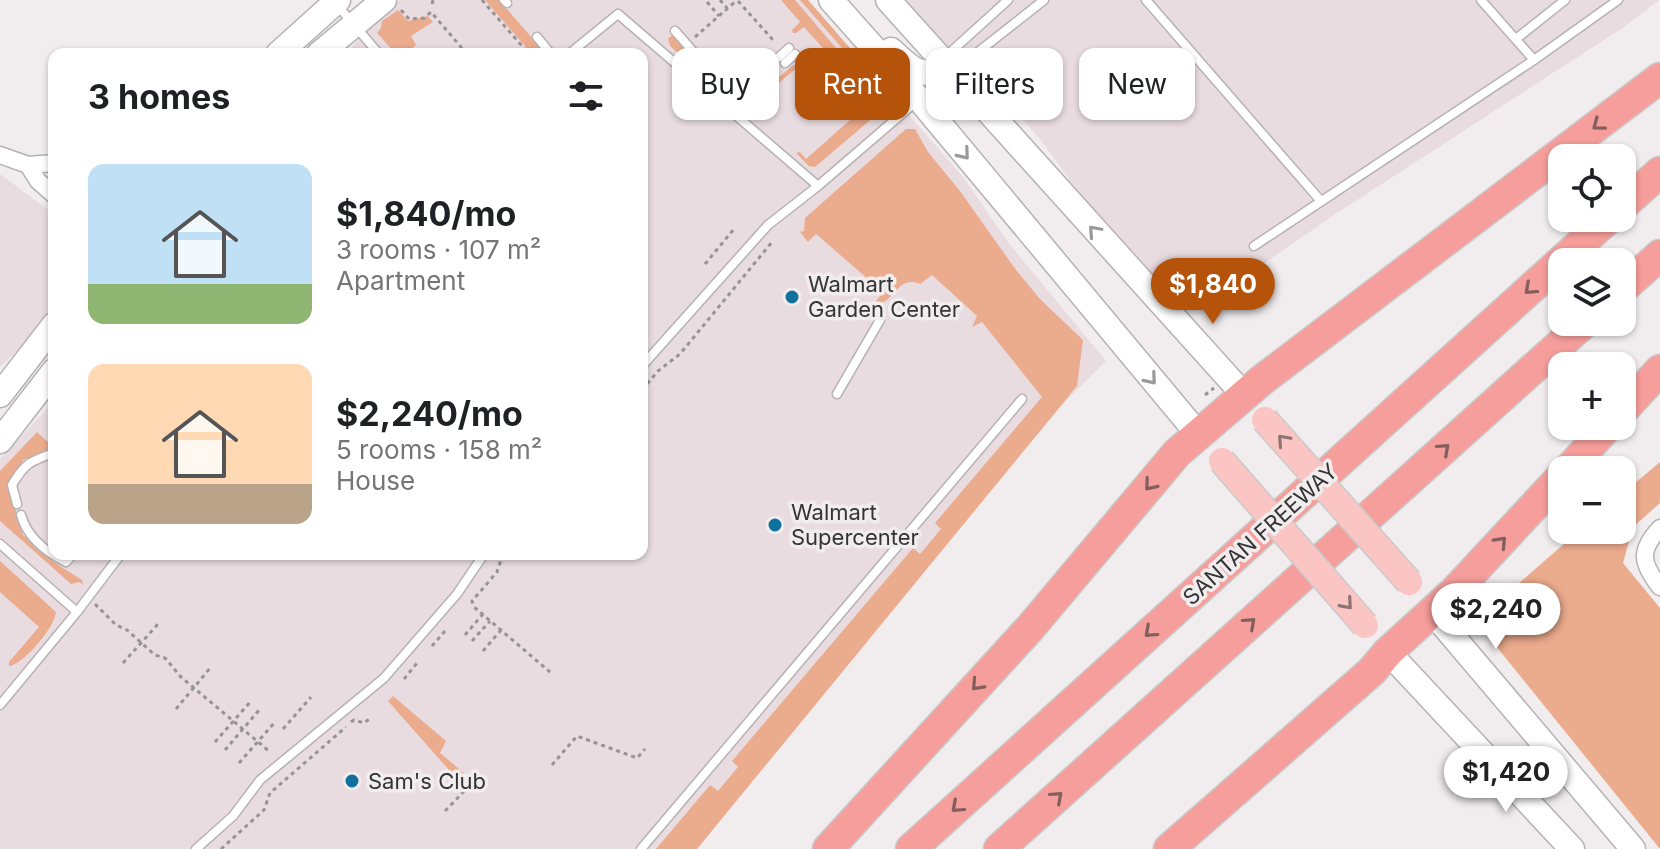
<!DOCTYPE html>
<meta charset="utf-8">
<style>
body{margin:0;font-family:Inter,sans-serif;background:#f6f6f6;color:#202124;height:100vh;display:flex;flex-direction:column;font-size:30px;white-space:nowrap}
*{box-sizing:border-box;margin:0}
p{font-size:26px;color:#757577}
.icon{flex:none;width:44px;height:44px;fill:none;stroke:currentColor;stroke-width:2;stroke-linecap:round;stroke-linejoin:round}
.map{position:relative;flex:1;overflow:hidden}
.details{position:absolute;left:48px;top:48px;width:600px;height:512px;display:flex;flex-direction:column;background:#fff;border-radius:16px;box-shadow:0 2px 6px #0004}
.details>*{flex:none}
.hud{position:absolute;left:672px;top:48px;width:760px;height:72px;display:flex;gap:16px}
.controls{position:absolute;left:1548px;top:144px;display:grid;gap:16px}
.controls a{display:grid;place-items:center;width:88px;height:88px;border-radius:16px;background:#fff;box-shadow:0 2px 6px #0004;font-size:40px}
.price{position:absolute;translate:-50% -68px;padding:0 18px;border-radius:28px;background:#fff;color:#222;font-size:26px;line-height:52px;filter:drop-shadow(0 2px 4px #0008)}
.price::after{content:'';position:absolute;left:50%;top:48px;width:24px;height:18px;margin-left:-12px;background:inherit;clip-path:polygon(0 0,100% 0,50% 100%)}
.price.selected{background:#b45309;color:#fff}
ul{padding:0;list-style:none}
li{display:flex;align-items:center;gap:24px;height:200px;padding:0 40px}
li span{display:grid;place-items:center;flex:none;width:224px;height:160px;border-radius:16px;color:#555}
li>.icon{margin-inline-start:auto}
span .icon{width:96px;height:96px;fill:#fffc;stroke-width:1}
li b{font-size:34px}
h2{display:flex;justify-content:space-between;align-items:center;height:96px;padding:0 40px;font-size:34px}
.chip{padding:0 28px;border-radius:16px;background:#fff;box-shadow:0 2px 6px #0004;font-size:28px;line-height:72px}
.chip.selected{background:#b45309;color:#fff}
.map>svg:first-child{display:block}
</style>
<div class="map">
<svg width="1660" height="849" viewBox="0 0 1660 849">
<rect width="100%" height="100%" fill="#f1edee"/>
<path fill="#e9dce0" d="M400 0H808L964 178 1007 241 1106 361 1065 402 926 567 697 849H0V459L54 401V554H642V54H346L378 18Z
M906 0H1659L1624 27 1331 217 1252 272 1187 311 1077 190 1040 139 989 83 939 38Z
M0 174 54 214V305L24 344 0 367Z"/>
<path fill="#ebab8d" d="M485 0H499L546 54H532Z
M781 0H795L847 61 880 90 879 109 873 114 875 116 815 167 809 166 796 153 800 152 806 159 858 113 850 102 860 92 833 61 825 68 822 67V64L830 56 804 27 796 33H793L792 30 800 22Z
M800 0H808L883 86 849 56Z
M398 10 408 21 428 16 433 22 411 36 416 45 406 54H396L377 33 381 28 382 21Z
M672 35 709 76 740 100 755 98 793 65 798 67 745 111 670 46 668 39Z
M906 129H915L928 152 960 191 1016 270 1040 299 1083 340 1077 386 697 849H656L710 785 718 791 738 767 732 761 913 548 920 554 941 529 935 523 1042 397 982 322 972 327 977 316 932 275 920 284C898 275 895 301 878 304L876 301 883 292 816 234 808 242 800 232 804 231 805 218Z
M37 432 49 443 51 449 23 460 9 486 23 535 55 563 82 580 83 585 80 582 71 584 0 521V471Z
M1660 462V503L1633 527 1623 563 1660 608V849L1491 640 1481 616 1580 530H1622V494Z
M0 561 56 612C55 627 23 665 9 666V662L39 627 0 592Z
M393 696 446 741 440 753 465 774 457 783 449 770 388 701Z"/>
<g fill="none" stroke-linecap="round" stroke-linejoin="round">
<g stroke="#b6b1b3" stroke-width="11">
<path id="lane" d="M504 0 507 3
M1146 0 1320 200
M1481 0 1534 60
M338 6 379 54
M675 31C695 52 718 88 747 93L758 86
M537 37 551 54
M1516 39 1565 0
M569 54 618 14 818 186
M779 57 789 48
M944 58 1008 0
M785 63 795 54
M954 71 1044 0
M736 91 752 80
M1254 246 1534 60 1618 0
M642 366 768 225 818 186 918 100
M837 394 880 320
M17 504 12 485C25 463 30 461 54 453
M21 515C27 537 46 552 66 562L73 554
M0 544 77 612
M0 705 77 612 121 554
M196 849 233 816 260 780 384 678 457 594 484 554
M641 849 1022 399"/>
</g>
<g stroke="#b6b1b3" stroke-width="19">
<path id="street" d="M0 155 28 165
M54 163 28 165 38 181 54 195
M1660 528C1638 551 1642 564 1660 587"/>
</g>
<g stroke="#b6b1b3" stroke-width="27">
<path id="secondary" d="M831 0 919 99 1198 434
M888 0 1244 395
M891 50C916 74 919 75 952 72
M278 54 338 0
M319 54 384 0
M0 395 54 325
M0 441 54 371
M1433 613 1633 849
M1388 652 1572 849"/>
</g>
<g stroke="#cacaca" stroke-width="33">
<path id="highway" d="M1622 206 1660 172
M1622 289 1660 255
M1622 411 1660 370
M1568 470 1608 426
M828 849 1030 628 1177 453 1262 380 1660 78
M911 849 1609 218
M999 849 1585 322
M1169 849 1372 671 1388 652 1454 592 1562 476"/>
</g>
<path stroke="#969394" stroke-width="3" stroke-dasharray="4 4" stroke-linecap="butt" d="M482 0 529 54
M720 0 727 8
M738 1 773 40
M707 2 719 16
M432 4 433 0
M401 10 409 19 424 18 431 12 467 54
M695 37 737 0
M716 58 724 62
M705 264 734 229
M642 390 658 371 680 354 772 242
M1205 395 1214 388
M503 554 497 572 472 601 474 607 550 672
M95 604 116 625 127 630 155 655 165 658 181 677 270 752
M465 635 483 614
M472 641 490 621
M432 646 445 631
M483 651 501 630
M123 663 159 623
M404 679 417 663
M176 709 211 667
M351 722 354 720 364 723 372 717
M283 729 311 697
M215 742 251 701
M225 750 260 709
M239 763 275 722
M552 765 577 736 637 758 645 749
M445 811 473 782
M221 849 264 810 270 793 346 727"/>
<use href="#lane" stroke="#fff" stroke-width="8"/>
<use href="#street" stroke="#fff" stroke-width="16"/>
<use href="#secondary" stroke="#fff" stroke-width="24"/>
<use href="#highway" stroke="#f69e9b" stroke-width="30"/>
<g stroke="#cacaca" stroke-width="29" stroke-linecap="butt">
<path id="primary-bridge" d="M1265 420 1409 582
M1222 461 1365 625"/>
</g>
<use href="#primary-bridge" stroke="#fac5c3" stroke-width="26"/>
</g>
<defs><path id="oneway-chevron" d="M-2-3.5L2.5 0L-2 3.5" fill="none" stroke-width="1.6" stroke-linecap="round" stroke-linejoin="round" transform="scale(2)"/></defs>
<g stroke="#825e5d">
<use href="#oneway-chevron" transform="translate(1598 125) rotate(143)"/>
<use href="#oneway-chevron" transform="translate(1530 289) rotate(138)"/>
<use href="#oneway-chevron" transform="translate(1444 449) rotate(-42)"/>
<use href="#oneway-chevron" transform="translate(1150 485) rotate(130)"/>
<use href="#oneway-chevron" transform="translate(1501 542) rotate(-47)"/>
<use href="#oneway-chevron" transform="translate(1250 623) rotate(-42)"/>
<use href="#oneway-chevron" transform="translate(1150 632) rotate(138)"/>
<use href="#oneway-chevron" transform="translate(977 685) rotate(133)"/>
<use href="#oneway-chevron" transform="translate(1057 797) rotate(-42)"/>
<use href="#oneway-chevron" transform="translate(957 807) rotate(138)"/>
</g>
<g stroke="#9a9a9a">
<use href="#oneway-chevron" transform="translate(964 154) rotate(50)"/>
<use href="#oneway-chevron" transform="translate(1094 231) rotate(-132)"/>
<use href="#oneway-chevron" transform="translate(1151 379) rotate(50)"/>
</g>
<g stroke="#8e7574">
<use href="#oneway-chevron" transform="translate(1283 440) rotate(-132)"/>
<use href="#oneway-chevron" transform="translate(1347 604) rotate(49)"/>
</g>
<g fill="#10709e" stroke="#f1edee" stroke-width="3">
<circle cx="792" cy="297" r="8"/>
<circle cx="775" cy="525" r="8"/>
<circle cx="352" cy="781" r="8"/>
</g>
<g text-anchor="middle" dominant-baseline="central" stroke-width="7" stroke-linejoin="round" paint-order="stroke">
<g font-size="22" fill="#353434" stroke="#f1edee" text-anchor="start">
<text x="808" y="284">Walmart<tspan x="808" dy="25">Garden Center</tspan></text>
<text x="791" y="512">Walmart<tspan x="791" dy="25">Supercenter</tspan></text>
<text x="368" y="781">Sam's Club</text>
</g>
<g font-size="22" fill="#353434" stroke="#f1edee">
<text transform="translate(1260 534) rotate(-42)">SANTAN FREEWAY</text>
</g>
</g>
</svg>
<div class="controls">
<a><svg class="icon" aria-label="locate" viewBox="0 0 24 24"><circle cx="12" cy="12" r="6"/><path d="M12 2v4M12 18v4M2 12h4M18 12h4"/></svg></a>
<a><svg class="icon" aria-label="layers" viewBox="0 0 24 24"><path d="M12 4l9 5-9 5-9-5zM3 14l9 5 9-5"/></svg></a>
<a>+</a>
<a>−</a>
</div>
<b class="price selected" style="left:1213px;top:326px">$1,840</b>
<b class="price" style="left:1496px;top:651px">$2,240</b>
<b class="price" style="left:1506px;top:814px">$1,420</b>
<div class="hud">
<a class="chip">Buy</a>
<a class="chip selected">Rent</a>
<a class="chip">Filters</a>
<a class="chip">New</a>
</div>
<section class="details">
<h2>3 homes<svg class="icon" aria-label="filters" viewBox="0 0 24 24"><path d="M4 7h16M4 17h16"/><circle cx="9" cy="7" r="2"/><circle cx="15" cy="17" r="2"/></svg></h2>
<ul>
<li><span style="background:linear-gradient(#bfe0f5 75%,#8fb573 0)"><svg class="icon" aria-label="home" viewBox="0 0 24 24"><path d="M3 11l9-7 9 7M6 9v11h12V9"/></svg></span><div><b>$1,840/mo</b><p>3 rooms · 107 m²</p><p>Apartment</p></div></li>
<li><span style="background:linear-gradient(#ffd9b3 75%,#b9a48a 0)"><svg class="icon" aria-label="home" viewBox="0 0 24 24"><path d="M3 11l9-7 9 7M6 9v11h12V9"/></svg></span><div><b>$2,240/mo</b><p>5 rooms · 158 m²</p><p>House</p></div></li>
</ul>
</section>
</div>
